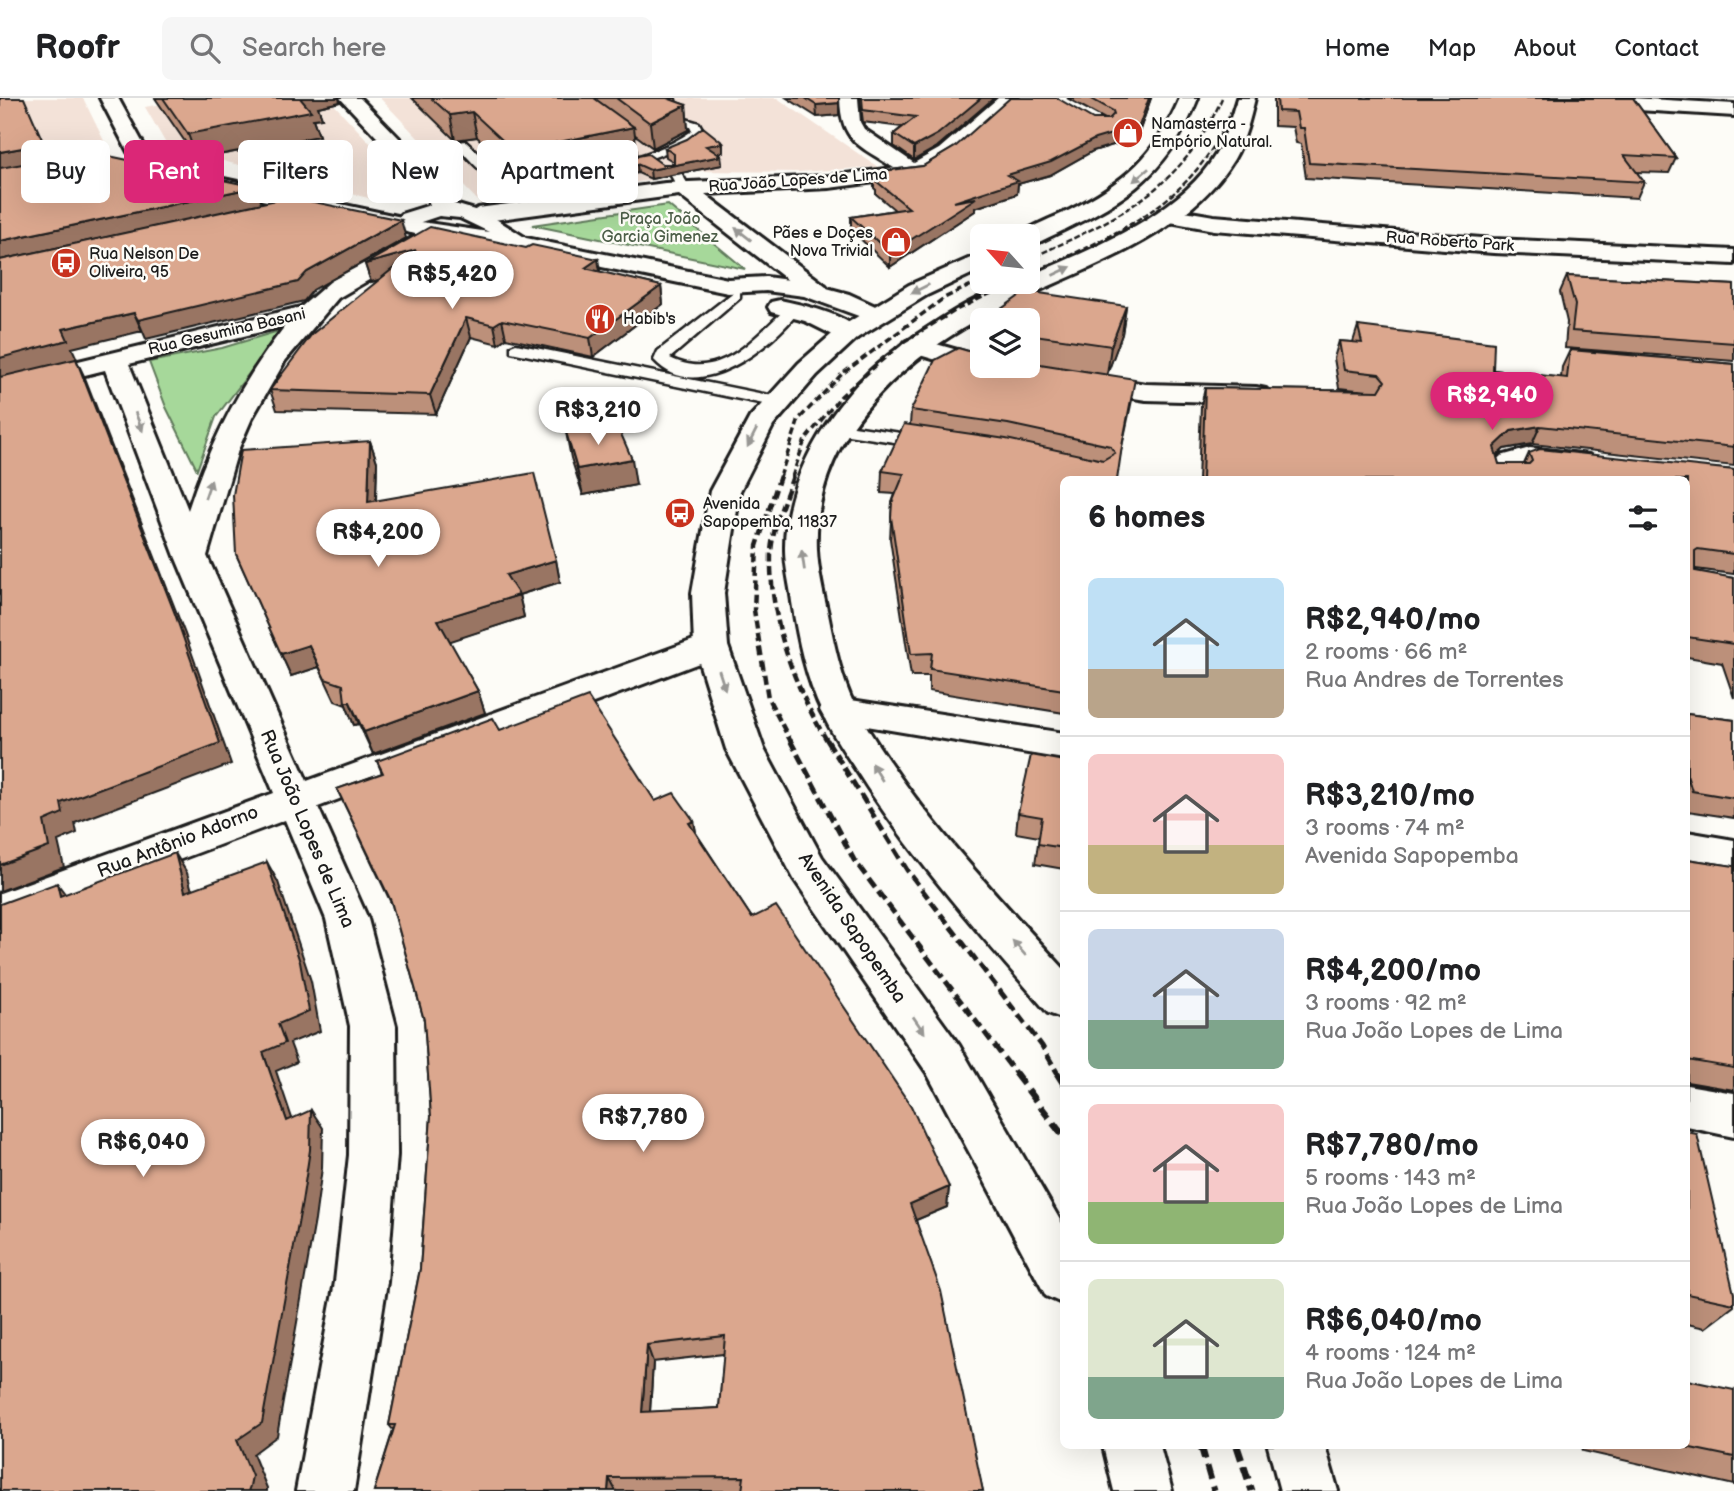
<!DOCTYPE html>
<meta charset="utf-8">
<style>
body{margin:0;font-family:"Balsamiq Sans",sans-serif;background:#f6f6f6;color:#202124;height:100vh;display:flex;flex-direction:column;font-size:26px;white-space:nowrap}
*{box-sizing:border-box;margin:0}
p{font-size:23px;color:#757577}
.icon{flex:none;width:38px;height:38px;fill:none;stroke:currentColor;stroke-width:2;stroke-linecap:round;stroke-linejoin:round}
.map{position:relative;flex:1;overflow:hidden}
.drawer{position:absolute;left:1060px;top:378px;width:630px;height:973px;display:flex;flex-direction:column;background:#fff;border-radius:10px;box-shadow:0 7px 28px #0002}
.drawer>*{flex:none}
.guide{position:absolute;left:21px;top:42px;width:665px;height:63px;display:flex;gap:14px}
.needle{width:46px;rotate:297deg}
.controls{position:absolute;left:970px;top:126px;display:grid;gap:14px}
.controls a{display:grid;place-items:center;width:70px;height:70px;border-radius:10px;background:#fff;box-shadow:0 7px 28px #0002;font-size:35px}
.price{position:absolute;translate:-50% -60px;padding:0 16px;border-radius:24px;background:#fff;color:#222;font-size:23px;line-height:46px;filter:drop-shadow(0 2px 4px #0008)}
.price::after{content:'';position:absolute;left:50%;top:42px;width:21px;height:16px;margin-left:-10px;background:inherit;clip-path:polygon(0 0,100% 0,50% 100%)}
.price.selected{background:#db2777;color:#fff}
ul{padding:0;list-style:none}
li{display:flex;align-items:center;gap:21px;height:175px;padding:0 28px}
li+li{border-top:2px solid #e0e0e0}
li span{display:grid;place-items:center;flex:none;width:196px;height:140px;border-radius:10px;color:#555}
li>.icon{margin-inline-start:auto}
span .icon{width:84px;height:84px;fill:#fffc;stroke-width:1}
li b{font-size:30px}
h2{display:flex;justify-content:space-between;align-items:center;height:84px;padding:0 28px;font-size:30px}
.pill{padding:0 24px;border-radius:10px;background:#fff;box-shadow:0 7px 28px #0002;font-size:24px;line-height:63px}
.pill.selected{background:#db2777;color:#fff}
header{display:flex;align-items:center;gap:42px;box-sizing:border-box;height:98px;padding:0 35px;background:#fff;border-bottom:2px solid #e0e0e0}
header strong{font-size:33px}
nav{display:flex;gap:38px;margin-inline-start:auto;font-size:24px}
.search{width:490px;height:63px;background:#f6f6f6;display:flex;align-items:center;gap:18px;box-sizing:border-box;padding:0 24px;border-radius:10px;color:#757577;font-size:26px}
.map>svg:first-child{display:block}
</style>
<header>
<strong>Roofr</strong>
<div class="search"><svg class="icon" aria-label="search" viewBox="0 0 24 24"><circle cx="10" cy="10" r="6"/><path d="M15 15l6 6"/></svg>Search here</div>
<nav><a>Home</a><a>Map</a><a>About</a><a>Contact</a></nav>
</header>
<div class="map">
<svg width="1734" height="1393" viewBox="0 0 1734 1393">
<rect width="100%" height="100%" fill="#fdfcf7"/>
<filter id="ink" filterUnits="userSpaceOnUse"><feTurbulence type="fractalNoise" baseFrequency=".0143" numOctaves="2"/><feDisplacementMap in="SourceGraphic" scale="14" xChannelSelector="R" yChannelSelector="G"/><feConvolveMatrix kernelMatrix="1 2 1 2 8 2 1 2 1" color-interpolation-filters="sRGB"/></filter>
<g filter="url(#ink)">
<path fill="#f3e2d8" d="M0 0H83L107 49 0 70Z
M195 0H328L414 92 407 101 380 103 192 55 165 44 145 9Z
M380 0H777L878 69 798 74 690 73 653 82 481 106Z"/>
<path fill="#a6d89a" stroke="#617a5b" stroke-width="2" d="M668 107 745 171 532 127Z
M282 232 216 319 197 372 166 309 149 264 222 250Z"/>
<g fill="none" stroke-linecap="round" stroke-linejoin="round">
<g stroke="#1c1c1c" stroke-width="5">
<path id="lane" d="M656 12 699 25 704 34C679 60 531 98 498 85 484 79 465 57 455 45L465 43 505 79 519 81C576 71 643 67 692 33L690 29 656 16Z
M676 72 680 73 690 90 688 93 678 90 670 76Z
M735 193 740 194V200L670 260C720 285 753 240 788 209H798L800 212C772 248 698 310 654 262L658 253Z
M516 246 778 299 786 304 778 309 511 254V248Z
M834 325 927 339 935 344 927 349 828 334 826 330Z"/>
</g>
<g stroke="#1c1c1c" stroke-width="6">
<path id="street" d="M100 0H118L146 51 160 63 219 80 420 123 423 128 412 135 217 92 146 71 128 54Z
M840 0H858L860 24 864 31 914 65 939 51 998 0H1018L953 59 921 78 829 90 705 96 826 188 829 193 826 198H808L679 97 478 124 467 117 478 110 665 85 829 78 894 70C860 47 841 45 840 0Z
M1533 0H1632L1734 6V18L1542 6Z
M1167 110 1214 118 1493 141 1734 152V166L1493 155 1214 132 1159 122 1156 117Z
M414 139 425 146 422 151 338 200 285 263 252 320 238 352 207 458 307 683 699 540 711 537 723 540 728 548 723 556 318 709 368 821 396 928 397 1057 387 1184 354 1393H296L335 1184 349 1057 350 928 326 821 285 722 0 829V795L274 695 175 458 105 272 0 298V282L301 209 331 183ZM285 228C241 285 210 344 188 412L129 266Z
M915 240 982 259V268L1027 267 1146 286 1256 289 1266 291 1270 297 1266 303 1256 305 1146 302 984 276 906 253 902 248 906 243Z
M1530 350 1589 357 1593 363 1589 369 1579 372 1526 368 1518 372 1521 382H1491L1488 369 1501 358Z
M838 600 1064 635V661L825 621 820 612 825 603Z
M1687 734 1734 742V772L1687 764Z
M1687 987 1734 995V1039L1687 1029Z"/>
</g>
<g stroke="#1c1c1c" stroke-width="6">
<path id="secondary" d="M340 0H360L440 82 451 105 488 116 526 140 728 181 766 179 804 184 849 196 884 212 887 217 884 222 875 224 804 198 766 193 728 195 519 152 434 141 404 133 398 121 401 116 430 107 423 88ZM439 118 460 120 489 134 421 124Z
M780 202C802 207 847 216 861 235L857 240H839L805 223 771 214 768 209 771 204Z"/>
</g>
<g stroke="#1c1c1c" stroke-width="6">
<path id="primary" d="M1180 0H1198C1164 87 1114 108 1035 146L1027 148V138H1018C1032 127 1053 120 1070 112 1125 84 1156 57 1180 0Z
M1237 0H1255C1250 21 1245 42 1234 61 1182 146 1068 174 985 218 896 265 812 343 817 452 818 473 823 495 828 516 835 551 843 590 862 621 917 714 992 792 1064 871V921L1048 915C982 838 913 762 858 675 846 656 832 637 823 616 806 581 798 542 792 504 790 487 785 469 785 452 784 386 821 324 865 278 892 250 989 184 1027 184V179C1089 152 1180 117 1216 56 1226 39 1231 19 1237 0Z
M982 155V171L927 197 857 240 817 277 773 328 740 393 724 495 728 548 764 651 822 759 959 947 1064 1129V1206L1046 1198 927 975 794 781 726 651 694 548 692 495 710 393 750 319 799 265 839 230 909 187Z
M1103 1348H1160L1172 1393H1114Z
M1268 1348H1325L1338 1393H1280Z"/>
</g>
<use href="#lane" fill="#fdfcf7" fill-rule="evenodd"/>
<use href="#street" fill="#fdfcf7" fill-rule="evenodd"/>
<use href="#secondary" fill="#fdfcf7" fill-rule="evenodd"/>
<use href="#primary" fill="#fdfcf7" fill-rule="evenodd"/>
<path stroke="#1c1c1c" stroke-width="2.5" stroke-dasharray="6 2.5" stroke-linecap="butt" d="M1027 162C1115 121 1181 94 1222 0
M1045 169C1133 128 1203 97 1236 0"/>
<path stroke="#1c1c1c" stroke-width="3.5" stroke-dasharray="7 3.5" stroke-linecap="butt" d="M1027 177 1049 167
M780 379 799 321 842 276 944 200 982 182
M792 379 805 342 841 298 903 244 958 211 1014 184"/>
<path stroke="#1c1c1c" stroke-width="4.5" stroke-dasharray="9 4.5" stroke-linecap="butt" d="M780 378 757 448 754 512 768 600 791 644
M793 378C785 401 772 431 771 455 769 520 794 590 828 644"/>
<path stroke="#1c1c1c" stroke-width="5" stroke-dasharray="11 5" stroke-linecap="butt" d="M790 642 854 762 1016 976
M827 642 907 772 1042 948 1058 976"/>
<path stroke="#1c1c1c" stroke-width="7" stroke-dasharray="14 7" stroke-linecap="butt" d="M1015 975 1064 1039
M1057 975 1064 986
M1201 1348 1214 1393
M1237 1348 1252 1393"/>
</g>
<path fill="#bc907a" stroke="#1c1c1c" stroke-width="2" fill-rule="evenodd" d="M155 0H339L340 4 318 9 322 20 313 21 319 38 197 61Z
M412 0H676L677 4 686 7 688 32 653 50 634 36 637 55 519 78 477 39 455 42Z
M787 0H839V17L817 19Z
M860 0H994L937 49 914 62 894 48V36L902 29 863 24Z
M1067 0H1151L1137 40 1093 53 1050 77 1018 86 1017 96 975 110V113L890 169 851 132V119L895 112 876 96V92L874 90V77L883 76V73L923 68 955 49 1093 21H1105Z
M1274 0H1633L1676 60 1669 75 1636 74 1644 84 1637 100 1306 80 1301 46 1296 45 1293 29 1274 28Z
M665 50 723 54 716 55 721 58 722 67 651 81 638 75 632 76 624 70 623 61 662 66H674V64L666 59Z
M365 166 600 174 661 188 663 206 593 259 506 240 498 246 471 239 436 316 277 312 270 292 380 182 371 184Z
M1567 178 1734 187V263L1565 250 1567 224 1560 194Z
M1126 208 1122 236 1107 276 1132 302 1120 358 1064 382V615L929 593V578H911L890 441 892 405 895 396 881 395 882 373 910 327 911 312 982 257 1027 268V222Z
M982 226V257L978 255 980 227Z
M1358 228 1493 272 1561 280 1562 269 1570 252 1734 266V368L1532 346 1504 351 1496 358 1499 366H1524L1529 355 1734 372V476L1695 471V473L1734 480V600L1722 565 1687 559V382H1198L1201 308 1205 290 1366 293 1339 290 1334 260 1339 243 1353 244Z
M566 334 636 387 583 397 571 360Z
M370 343 377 364 376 403 556 462 560 484 519 497 524 519 449 543 478 593 485 615 373 656 359 626 354 627 346 607 335 603 319 569 291 578 236 456Z
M1687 616 1734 622V720L1687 713Z
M500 632 655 703 694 723 696 735 752 820 949 1089 947 1109 916 1122 983 1393H374L393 1332 389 1327 420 1171 431 1018 424 922 392 807 337 691 382 675 377 663ZM724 1256 719 1310 650 1314 653 1264Z
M1064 663V771L1035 766 1039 739 1016 735 1018 715Z
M1687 761 1734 768V992L1687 984Z
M1687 1034 1734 1196V1208L1705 1230 1687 1226Z
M1734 1292V1387L1583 1353 1582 1348H1687Z"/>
<path fill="#997563" stroke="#1c1c1c" stroke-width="2" d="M299 0H339L340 4 318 9 322 20 313 21 319 38 197 61 188 36Z
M981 0H994L937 49 914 62V49Z
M1149 0H1151L1137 40 1093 53 1050 77 1018 86 1017 96 975 110V113L890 169V155L954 104 1007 77Z
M839 5V17L817 19 816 7Z
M686 7 688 32 653 50 650 25Z
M472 14 477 39 455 42 450 17Z
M634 29 637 55 519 78 514 53Z
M723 45V54L707 57 706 48Z
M44 46 52 62 0 72V54Z
M721 58 722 67 651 81 650 72Z
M637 66 638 75 632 76 631 67Z
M256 89 262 106 0 162V143Z
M401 122 406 140 313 192 304 203 146 241 138 222 307 174Z
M416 152 421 170 371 184 365 166Z
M598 161 601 179 585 170Z
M661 188 663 206 593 259 590 240Z
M1126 208 1122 236 1107 277 1111 248Z
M134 215 142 233 72 250 77 261H76L85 280 185 536 231 666 75 725 77 735 58 743 64 769 0 793V767L61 705 0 281V260L63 231Z
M466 220 471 239 436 316 430 297Z
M502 222 506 240 498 246 494 227Z
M1540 328 1532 346 1504 351 1486 367 1494 349 1511 333Z
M370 343 377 364 375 426 368 404Z
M632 361 636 387 583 397 577 371Z
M556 462 560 484 512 499 506 477Z
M519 497 524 519 445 545 438 522Z
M309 547 319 569 291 578 281 556Z
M478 593 485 615 373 656 364 634Z
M345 604H350L359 626 354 627Z
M694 723 698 746 689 725Z
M175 755 187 775 198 814 185 794Z
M267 764 278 784 311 883 320 933 290 945 297 964 276 973 299 1041 287 1023 263 954Z
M57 785 72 805 60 798Z
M311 1012 323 1030 322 1070 315 1122 277 1338 253 1356 267 1390V1393H248L237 1342Z
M949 1089 947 1109 909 1125 910 1106Z
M647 1247 653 1264 649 1330 642 1314Z
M609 1380 616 1393H608Z"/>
<path fill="#dba78e" stroke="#1c1c1c" stroke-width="2" fill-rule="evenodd" d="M0 0H24L44 46 0 54Z
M163 0H300L311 13 188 36Z
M431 0H594L634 29 514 53 472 14 450 17Z
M616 0H667L686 7 650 25Z
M805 0H839V5L816 7Z
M862 0H981L938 36 914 49 894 36 916 19 863 12Z
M1010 0H1057L1093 21H1109L1114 16 1113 13 1090 0H1149L1139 28 1095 41 1051 64 1007 77 1018 83 954 104 976 100 890 155 851 119 909 110 876 83 880 82 874 77 886 75 883 73 923 68 955 49Z
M1277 0H1633L1676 60 1624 57 1644 84 1309 65 1304 30H1299L1296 14 1278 13Z
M703 29 723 45 706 48 721 58 650 72 637 66 631 67 623 61 648 56 662 66H674V56L665 50 687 41Z
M90 54 256 89 0 143V70Z
M290 99 401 122 307 174 298 184 138 222 134 215 63 231 68 242 0 260V162Z
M430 129 526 150 532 147 598 161 585 170 661 188 590 240 502 222 494 227 466 220 430 297 270 292 312 236 416 152 365 166Z
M1567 178 1734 187V245L1572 233 1575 207Z
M1026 193 1126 208 1111 248 1027 236V222H986Z
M1358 228 1494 245 1493 272 1567 280 1570 252 1734 266V349L1540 328 1511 333 1494 349 1499 366H1529L1532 363 1529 355 1540 351 1734 372V456L1698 451 1695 453V473L1734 480V546L1687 539V382H1202L1205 290 1379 293 1385 283 1379 276 1344 272 1339 243 1362 245Z
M958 250 982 257V268H1027V264L1135 281 1122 348 1117 382H1064V592L930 571 932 555 911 556 891 419 892 405 904 376 882 373 904 326 1006 341 1103 362 1115 355 1110 348 1008 326 911 312 935 262Z
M76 261 175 516 220 645 61 705 63 715 44 723 49 749 0 767V279Z
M603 328 605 331 618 329 632 361 577 371 566 334Z
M370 343 368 404 534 375 556 462 506 477 519 497 438 522 478 593 364 634 350 604H345L343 587 325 581 309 547 281 556 236 456 233 397 241 352Z
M588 599 655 703 674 695 694 723 689 725 752 820 776 808 911 1008 949 1089 910 1106 941 1193 983 1393H742L744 1379 609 1380 608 1393H374L395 1327H389L420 1171 431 1018 424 922 391 803 337 691 383 675 377 663 493 620 500 632ZM725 1238 719 1310 642 1314 647 1247Z
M1687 616 1734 622V700L1692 693 1687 677Z
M1031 657 1064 663V750L1038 746 1042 719 1018 715Z
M175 755 185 794 267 764 300 864 309 913 278 926 285 945 263 954 287 1023 311 1012 310 1052 302 1104 262 1325 237 1342 252 1378 250 1388 248 1393H0V806L57 785 60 798Z
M1687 761 1734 768V970L1687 962Z
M1687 1034 1697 1036 1734 1196V1206L1687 1196Z
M1687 1282 1734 1292V1359L1681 1348H1687Z"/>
<defs><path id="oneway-solid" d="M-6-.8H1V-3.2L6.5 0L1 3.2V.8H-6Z" transform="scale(1.75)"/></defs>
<g fill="#989794">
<use href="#oneway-solid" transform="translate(1141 77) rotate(140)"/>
<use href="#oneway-solid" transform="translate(743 136) rotate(-142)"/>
<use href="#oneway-solid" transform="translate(1062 173) rotate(-25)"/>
<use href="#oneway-solid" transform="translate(920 191) rotate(153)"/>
<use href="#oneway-solid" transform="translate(139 324) rotate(68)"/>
<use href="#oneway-solid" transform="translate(752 340) rotate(117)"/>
<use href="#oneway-solid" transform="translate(208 391) rotate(-71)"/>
<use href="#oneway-solid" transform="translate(803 462) rotate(-98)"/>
<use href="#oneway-solid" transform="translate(722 582) rotate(72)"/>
<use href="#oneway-solid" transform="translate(877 674) rotate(-122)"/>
<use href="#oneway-solid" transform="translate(1019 850) rotate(-131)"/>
<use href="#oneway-solid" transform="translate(919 927) rotate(55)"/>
</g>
</g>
<defs>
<g id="shop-disc" transform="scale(1.575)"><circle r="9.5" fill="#c8321e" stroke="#fdfcf7"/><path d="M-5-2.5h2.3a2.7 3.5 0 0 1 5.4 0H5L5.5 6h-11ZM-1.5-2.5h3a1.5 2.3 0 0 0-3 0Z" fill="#fff"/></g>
<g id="bus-disc" transform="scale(1.575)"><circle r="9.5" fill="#c8321e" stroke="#fdfcf7"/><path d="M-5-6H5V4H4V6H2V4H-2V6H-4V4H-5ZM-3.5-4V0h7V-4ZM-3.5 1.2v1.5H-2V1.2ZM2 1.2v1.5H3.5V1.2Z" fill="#fff"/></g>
<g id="restaurant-disc" transform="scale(1.575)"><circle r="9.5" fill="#c8321e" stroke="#fdfcf7"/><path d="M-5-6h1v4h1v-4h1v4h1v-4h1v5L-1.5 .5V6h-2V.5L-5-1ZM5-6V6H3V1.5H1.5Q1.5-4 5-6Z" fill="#fff"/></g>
</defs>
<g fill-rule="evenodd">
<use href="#shop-disc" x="1128" y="35"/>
<use href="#shop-disc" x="896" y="144"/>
<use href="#bus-disc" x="66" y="165"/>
<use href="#restaurant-disc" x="600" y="221"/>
<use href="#bus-disc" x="680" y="415"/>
</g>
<g text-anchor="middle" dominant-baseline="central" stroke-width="5" stroke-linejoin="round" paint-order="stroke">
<g font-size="16" fill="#1c1c1c" stroke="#fdfcf7" text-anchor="start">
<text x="1151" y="26">Namasterra -<tspan x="1151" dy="18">Empório Natural.</tspan></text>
<text x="873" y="135" text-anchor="end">Pães e Doçes<tspan x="873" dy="18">Nova Trivial</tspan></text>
<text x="89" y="156">Rua Nelson De<tspan x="89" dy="18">Oliveira, 95</tspan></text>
<text x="623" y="221">Habib's</text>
<text x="703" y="406">Avenida<tspan x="703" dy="18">Sapopemba, 11837</tspan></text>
</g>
<g font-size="16" fill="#1c1c1c" stroke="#fdfcf7">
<text transform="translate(798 83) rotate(-4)">Rua João Lopes de Lima</text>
<text transform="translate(1450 144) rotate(4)">Rua Roberto Park</text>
<text transform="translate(227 234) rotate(-13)">Rua Gesumina Basani</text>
</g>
<g font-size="16" fill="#4c5e48" stroke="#fdfcf7">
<text x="660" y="121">Praça João<tspan x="660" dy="18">Garcia Gimenez</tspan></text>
</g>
<g font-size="19" fill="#1c1c1c" stroke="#fdfcf7">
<text transform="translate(307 731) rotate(67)">Rua João Lopes de Lima</text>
<text transform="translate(178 744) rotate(-21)">Rua Antônio Adorno</text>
<text transform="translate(852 830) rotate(56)">Avenida Sapopemba</text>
</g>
</g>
</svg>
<div class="controls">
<a><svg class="needle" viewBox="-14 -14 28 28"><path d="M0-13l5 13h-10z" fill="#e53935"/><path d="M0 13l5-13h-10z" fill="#757577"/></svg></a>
<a><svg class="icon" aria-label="layers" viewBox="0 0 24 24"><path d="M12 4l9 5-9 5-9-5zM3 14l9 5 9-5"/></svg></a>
</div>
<b class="price" style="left:452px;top:213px">R$5,420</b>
<b class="price selected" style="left:1492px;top:334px">R$2,940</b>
<b class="price" style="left:598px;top:349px">R$3,210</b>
<b class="price" style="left:378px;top:471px">R$4,200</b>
<b class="price" style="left:643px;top:1056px">R$7,780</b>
<b class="price" style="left:143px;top:1081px">R$6,040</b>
<div class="guide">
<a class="pill">Buy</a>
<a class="pill selected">Rent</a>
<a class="pill">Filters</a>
<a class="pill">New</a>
<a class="pill">Apartment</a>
</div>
<section class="drawer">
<h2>6 homes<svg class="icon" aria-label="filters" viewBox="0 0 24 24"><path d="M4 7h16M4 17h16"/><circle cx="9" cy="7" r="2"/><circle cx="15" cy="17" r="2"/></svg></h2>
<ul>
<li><span style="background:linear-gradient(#bfe0f5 65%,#b9a48a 0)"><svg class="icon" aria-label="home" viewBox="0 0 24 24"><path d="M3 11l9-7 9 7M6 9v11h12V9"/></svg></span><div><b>R$2,940/mo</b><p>2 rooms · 66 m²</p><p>Rua Andres de Torrentes</p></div></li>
<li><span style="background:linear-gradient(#f6c9c9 65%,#c2b280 0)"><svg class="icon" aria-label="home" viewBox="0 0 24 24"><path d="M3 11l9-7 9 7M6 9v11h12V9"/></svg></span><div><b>R$3,210/mo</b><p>3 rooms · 74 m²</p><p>Avenida Sapopemba</p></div></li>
<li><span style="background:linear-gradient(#c9d6e8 65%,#7fa58c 0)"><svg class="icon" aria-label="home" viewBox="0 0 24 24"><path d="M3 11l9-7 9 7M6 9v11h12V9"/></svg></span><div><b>R$4,200/mo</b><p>3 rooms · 92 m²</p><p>Rua João Lopes de Lima</p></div></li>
<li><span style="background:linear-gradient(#f6c9c9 70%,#8fb573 0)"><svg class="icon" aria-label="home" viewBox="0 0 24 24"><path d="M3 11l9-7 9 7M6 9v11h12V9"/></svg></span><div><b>R$7,780/mo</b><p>5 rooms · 143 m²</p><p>Rua João Lopes de Lima</p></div></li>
<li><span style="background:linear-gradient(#dfe7d0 70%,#7fa58c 0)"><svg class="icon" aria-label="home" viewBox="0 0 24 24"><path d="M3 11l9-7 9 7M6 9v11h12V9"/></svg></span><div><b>R$6,040/mo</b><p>4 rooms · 124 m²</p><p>Rua João Lopes de Lima</p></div></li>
</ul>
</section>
</div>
